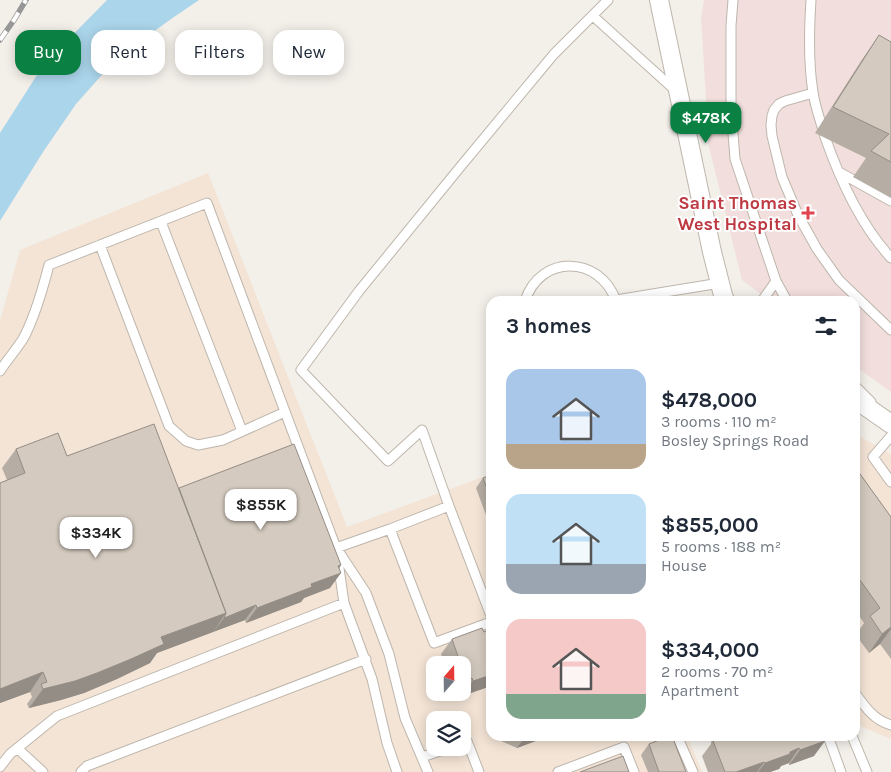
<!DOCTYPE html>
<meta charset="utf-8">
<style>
body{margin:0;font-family:Karla,sans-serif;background:#f2f2f3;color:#1f2937;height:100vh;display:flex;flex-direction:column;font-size:19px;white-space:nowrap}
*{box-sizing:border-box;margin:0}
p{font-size:16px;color:#747a83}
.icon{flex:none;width:28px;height:28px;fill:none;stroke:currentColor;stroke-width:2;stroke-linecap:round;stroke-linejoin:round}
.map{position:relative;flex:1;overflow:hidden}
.panel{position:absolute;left:486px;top:296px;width:374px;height:445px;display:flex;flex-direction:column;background:#fff;border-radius:15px;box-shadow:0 2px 12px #0003}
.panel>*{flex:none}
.guide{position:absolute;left:15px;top:30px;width:396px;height:45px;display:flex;gap:10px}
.needle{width:32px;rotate:20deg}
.tools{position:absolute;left:426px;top:656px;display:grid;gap:10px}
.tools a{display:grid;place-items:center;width:45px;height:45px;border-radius:10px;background:#fff;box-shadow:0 2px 12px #0003;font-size:25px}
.price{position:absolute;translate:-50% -42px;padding:0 11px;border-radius:10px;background:#fff;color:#222;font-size:16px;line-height:32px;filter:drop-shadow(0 1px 2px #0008)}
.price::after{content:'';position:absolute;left:50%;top:30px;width:15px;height:11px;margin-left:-8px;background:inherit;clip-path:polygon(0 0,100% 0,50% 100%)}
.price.current{background:#0b8043;color:#fff}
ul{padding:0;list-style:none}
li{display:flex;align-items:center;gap:15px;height:125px;padding:0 20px}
li span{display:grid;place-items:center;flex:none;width:140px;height:100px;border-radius:15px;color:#555}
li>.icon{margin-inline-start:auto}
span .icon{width:60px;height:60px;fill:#fffc;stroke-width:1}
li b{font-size:21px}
h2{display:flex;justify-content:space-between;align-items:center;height:60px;padding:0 20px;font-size:21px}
.pill{padding:0 18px;border-radius:15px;background:#fff;box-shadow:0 2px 12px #0003;font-size:18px;line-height:45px}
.pill.current{background:#0b8043;color:#fff}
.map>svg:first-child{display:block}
</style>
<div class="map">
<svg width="891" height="772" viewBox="0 0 891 772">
<rect width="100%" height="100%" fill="#f3efe9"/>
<path fill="#f3e4d6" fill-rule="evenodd" d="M208 173 347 527 491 474V736H687L702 772H0V321L20 250ZM435 665H462V692H435ZM435 720H462V748H435Z
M855 434 891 454V739L862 727 855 714Z"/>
<path fill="#f2dfdd" d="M704 0H891V392L855 366V301H770L742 280 709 147 701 18Z"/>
<path fill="#abd5ea" d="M107 0H199L171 19 116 59 76 104 43 152 0 221V133L44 64Z"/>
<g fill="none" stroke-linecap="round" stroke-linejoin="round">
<g stroke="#beb6ac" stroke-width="11">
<path id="service" d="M733 0 731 26V108L735 159 776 281 762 301
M811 0C809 31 808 62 813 92 815 107 821 122 825 137 840 180 860 224 891 258
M593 16 676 91
M813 93 785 101 779 104 774 110 772 116 771 125 772 136 782 177 798 215 817 249 839 280 891 330
M839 172 891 201
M161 222 242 431
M100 245 169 426 186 441 198 445 223 440 285 412
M776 281 787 301
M616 300 720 283
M525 301C540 254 600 255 616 301
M0 371C7 360 16 350 23 339 34 319 43 288 49 265L207 203 336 548 344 603 372 679 387 743 397 772
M855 386 871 402
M891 436 873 457 891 482
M449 506 422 430 388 461 301 370 359 291 461 166 554 54 608 0
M390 529 434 643 491 622
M336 548 390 529 449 506 491 616
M339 552 366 593 389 654 405 718 428 772
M855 693C865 707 874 720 891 725
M677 736 693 772
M828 736 841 772
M852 736 867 772
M462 742 467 741 479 772
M17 748 43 772
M422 757 449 748
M0 767 10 754 57 716 344 603
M81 772 87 766 366 659
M558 772 624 747 634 772"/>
</g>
<g stroke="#beb6ac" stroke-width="20">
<path id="minor" d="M659 0 712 252 724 299 726 301
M855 399 891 424"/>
</g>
<use href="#service" stroke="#fff" stroke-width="9"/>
<use href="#minor" stroke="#fff" stroke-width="18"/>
<g stroke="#979797" stroke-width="5.5">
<path id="rail" d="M0 40 14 20 26 0"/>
</g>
<use href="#rail" stroke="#fff" stroke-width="4" stroke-dasharray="11" stroke-linecap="butt"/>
</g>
<path fill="#b6aea4" d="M879 35 891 42V198L853 177 866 158 815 133 861 61Z
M16 449 67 456 179 488 341 565 330 588 304 598 301 602 246 623 245 620 157 653 150 663 117 679 84 693 61 700 29 708 27 704 32 697 30 692 0 703V483L7 480 2 468Z
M855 467 891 517V659L880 644 869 653 856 635 864 623 855 610Z
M491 475V513L486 515 476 488 483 478Z
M452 639 491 686 462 696 461 693 456 695V692H462V665H445L441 654Z
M499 736H549L517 748 501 741Z
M715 736H823L814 756 789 765V763L781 766 779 769 770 772H708L702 756 711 744V742Z
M649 744 686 772H648L641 755Z"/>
<path fill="#948d86" d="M491 508V513L486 515Z
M341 565 333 576 341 573 330 588 304 598 301 602 246 623 257 608 311 584Z
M256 605 245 620 213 632 224 618Z
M226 613 213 632 157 653 150 663 117 679 84 693 61 700 29 708 43 689 161 637Z
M891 627V629L880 644 869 653 882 634Z
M43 672 30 692 0 703V689Z
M491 675V686L462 696 473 681Z
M472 678 462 691V686L467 680Z
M526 736H549L517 748Z
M825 741 814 756 789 765 800 750Z
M799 748 789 763 781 766 779 769 770 772H758L765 763Z
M764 762 757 772H736Z"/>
<path fill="#d4cabf" stroke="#948d86" d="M879 35 891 42V162L871 151 889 134 833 107Z
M154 424 226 613 161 637 164 644 131 659 97 673 75 681 43 689 41 684 47 682 43 672 0 689V483L25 473 16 449 58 433 67 456Z
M294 444 341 565 338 566 341 573 311 584 312 587 257 608 256 605 224 618 226 613 179 488Z
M855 467 891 517V627L882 634 870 616 880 608 860 580 855 584Z
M491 475V499L483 478Z
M482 628 484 632 491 629V675L473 681 472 678 467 680 462 668V665H461L452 639Z
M669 736H672L686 772H659L649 744Z
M725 736H823L825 741 800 750 799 748 790 752V754L765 763 764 762 736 772H725L713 741 725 737Z
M623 756 629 772H580Z"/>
<path fill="#e0444e" stroke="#fff" stroke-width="2" d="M805.5 205.5h5v5h5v5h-5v5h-5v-5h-5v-5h5z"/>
<g text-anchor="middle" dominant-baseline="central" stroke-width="4" stroke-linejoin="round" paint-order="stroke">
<g font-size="18" font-weight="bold" fill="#be3a42" stroke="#fff" text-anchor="end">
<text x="797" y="203">Saint Thomas<tspan x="797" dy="21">West Hospital</tspan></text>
</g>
</g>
</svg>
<div class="tools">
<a><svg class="needle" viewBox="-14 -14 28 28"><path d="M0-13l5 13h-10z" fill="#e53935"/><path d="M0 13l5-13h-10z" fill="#747a83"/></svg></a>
<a><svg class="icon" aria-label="layers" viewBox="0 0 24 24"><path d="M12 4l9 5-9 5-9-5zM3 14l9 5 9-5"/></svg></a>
</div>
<b class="price current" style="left:706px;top:144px">$478K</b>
<b class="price" style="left:261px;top:531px">$855K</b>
<b class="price" style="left:96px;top:559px">$334K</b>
<div class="guide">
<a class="pill current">Buy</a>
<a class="pill">Rent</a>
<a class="pill">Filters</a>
<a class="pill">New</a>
</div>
<section class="panel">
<h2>3 homes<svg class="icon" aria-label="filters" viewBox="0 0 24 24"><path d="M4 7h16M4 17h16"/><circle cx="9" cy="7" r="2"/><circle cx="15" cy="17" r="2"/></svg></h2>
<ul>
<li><span style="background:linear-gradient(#a9c7e8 75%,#b9a48a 0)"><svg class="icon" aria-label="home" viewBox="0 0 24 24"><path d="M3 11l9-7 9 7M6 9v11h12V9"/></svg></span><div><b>$478,000</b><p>3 rooms · 110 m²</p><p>Bosley Springs Road</p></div></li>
<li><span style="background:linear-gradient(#bfe0f5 70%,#9aa5b1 0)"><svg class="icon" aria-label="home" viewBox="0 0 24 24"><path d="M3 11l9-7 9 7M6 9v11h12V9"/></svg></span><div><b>$855,000</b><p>5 rooms · 188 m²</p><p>House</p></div></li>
<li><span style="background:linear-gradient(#f6c9c9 75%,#7fa58c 0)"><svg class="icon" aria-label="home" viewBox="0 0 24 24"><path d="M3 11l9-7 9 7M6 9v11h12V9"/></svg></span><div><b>$334,000</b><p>2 rooms · 70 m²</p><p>Apartment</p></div></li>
</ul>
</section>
</div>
